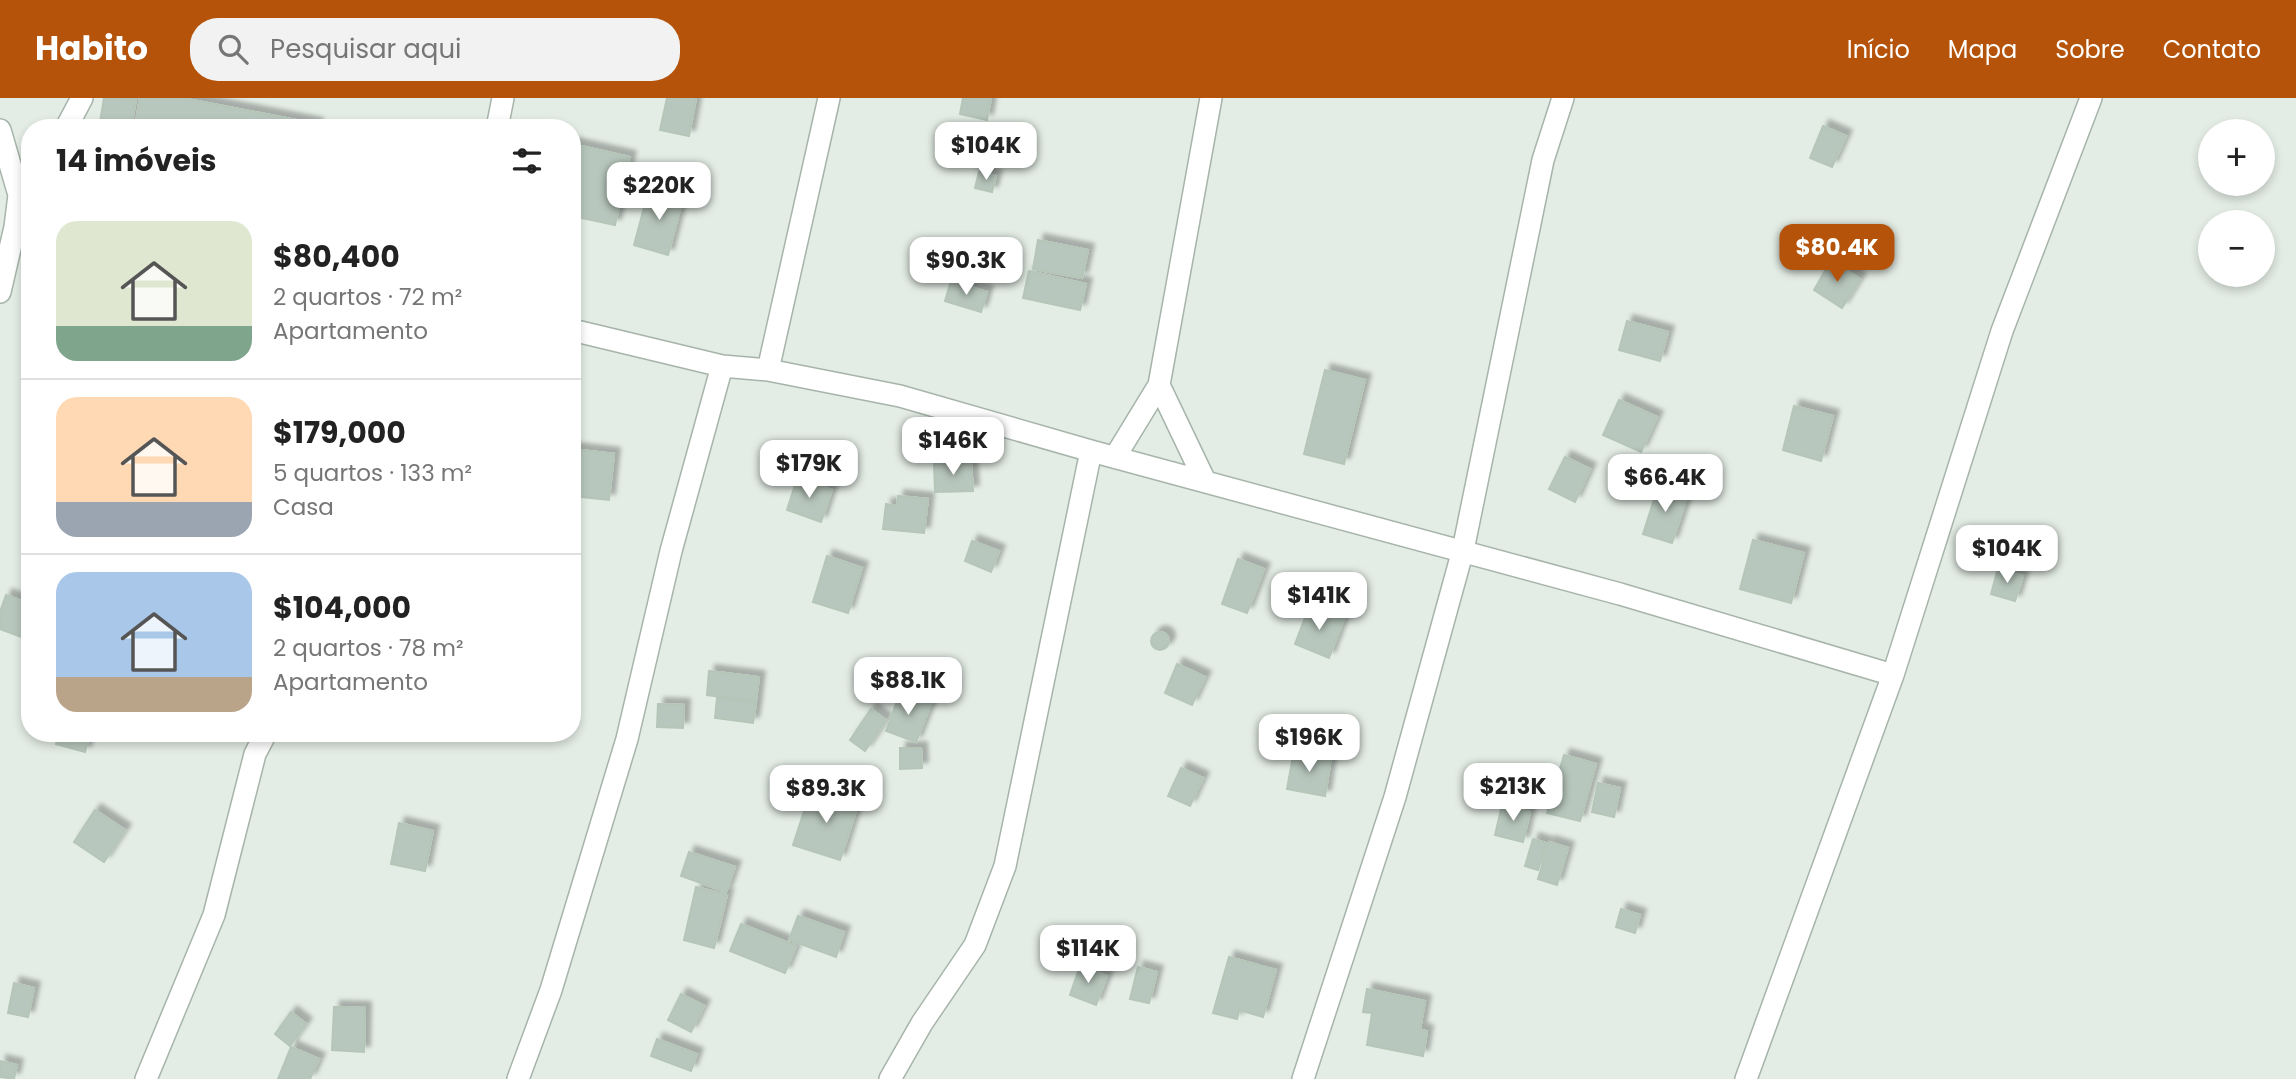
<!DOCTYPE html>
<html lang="pt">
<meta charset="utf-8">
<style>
body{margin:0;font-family:Poppins,sans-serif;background:#f2f2f2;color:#222;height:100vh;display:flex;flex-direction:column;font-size:26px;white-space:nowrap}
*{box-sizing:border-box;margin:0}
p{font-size:23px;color:#767676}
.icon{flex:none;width:38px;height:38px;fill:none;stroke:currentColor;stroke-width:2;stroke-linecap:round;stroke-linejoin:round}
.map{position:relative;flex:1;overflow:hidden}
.side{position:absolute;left:21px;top:21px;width:560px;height:623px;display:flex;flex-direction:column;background:#fff;border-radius:28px;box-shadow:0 4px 10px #0003}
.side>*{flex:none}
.tools{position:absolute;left:2198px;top:21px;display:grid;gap:14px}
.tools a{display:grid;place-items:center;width:77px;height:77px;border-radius:50%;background:#fff;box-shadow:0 4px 10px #0003;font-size:35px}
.price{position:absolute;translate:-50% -60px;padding:0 16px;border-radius:14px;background:#fff;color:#222;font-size:23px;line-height:46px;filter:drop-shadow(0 2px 4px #0008)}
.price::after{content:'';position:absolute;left:50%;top:42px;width:21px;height:16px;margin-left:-10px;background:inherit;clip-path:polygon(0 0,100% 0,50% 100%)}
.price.active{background:#b45309;color:#fff}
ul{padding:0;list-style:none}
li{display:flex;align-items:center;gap:21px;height:175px;padding:0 35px}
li+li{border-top:2px solid #e0e0e0}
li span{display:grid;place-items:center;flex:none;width:196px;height:140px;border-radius:21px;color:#555}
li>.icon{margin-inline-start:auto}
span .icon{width:84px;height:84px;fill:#fffc;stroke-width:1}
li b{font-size:30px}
h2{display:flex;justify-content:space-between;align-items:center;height:84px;padding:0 35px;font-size:30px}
header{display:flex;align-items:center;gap:42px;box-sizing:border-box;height:98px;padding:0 35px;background:#b45309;color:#fff}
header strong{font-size:33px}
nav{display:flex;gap:38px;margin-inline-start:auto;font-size:24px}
.search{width:490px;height:63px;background:#f2f2f2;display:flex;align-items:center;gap:18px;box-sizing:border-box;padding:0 24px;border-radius:28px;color:#767676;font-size:26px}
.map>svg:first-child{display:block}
</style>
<header>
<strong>Habito</strong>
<div class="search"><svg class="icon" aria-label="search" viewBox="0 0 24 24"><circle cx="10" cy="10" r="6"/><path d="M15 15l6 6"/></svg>Pesquisar aqui</div>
<nav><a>Início</a><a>Mapa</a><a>Sobre</a><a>Contato</a></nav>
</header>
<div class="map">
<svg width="2296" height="981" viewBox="0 0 2296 981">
<defs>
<filter id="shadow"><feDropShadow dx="6" dy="-6" stdDeviation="2" flood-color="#0004"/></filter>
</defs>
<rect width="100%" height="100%" fill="#e3ece5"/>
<path fill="#b8c7bd" stroke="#b5c6b9" stroke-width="2" filter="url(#shadow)" d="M104 0 136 1 131 30H99Z
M140 0H182L317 26 316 30H135Z
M667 0H696L689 38 660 32Z
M963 0H991L987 22 960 16Z
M1823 28 1846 38 1832 69 1810 60Z
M572 46 630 59 615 127 572 118Z
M979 74 996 78 992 94 975 90Z
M649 91 683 100 668 157 634 147Z
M1038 142 1088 152 1082 180 1033 171Z
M1831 163 1860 181 1842 210 1814 192Z
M1029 173 1086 186 1080 212 1023 200Z
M951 183 987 194 981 214 945 203Z
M1627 223 1668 234 1660 263 1619 252Z
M1325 272 1365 282 1344 366 1304 356Z
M1619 302 1657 319 1641 354 1603 337Z
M1794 308 1833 318 1821 363 1783 352Z
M572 351 614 356 609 402 572 398Z
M1565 359 1590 371 1575 404 1549 391Z
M971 364 973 393 935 394 934 365Z
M797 381 832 392 821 424 787 412Z
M1659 386 1688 396 1672 445 1643 436Z
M898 398 928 401 924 435 883 431 886 406 897 408Z
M1753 442 1804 455 1791 505 1740 491Z
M972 443 999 453 991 474 965 463Z
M827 458 862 470 848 515 813 504Z
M1238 461 1264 471 1247 515 1222 506Z
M1998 470 2023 478 2015 503 1991 496Z
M6 497 30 506 27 541 0 531V514Z
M1310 507 1344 521 1329 560 1295 546Z
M1151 543a9 9 0 1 1 18 0a9 9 0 1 1-18 0Z
M1177 566 1205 579 1192 607 1165 595Z
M709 573 759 579 756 603 707 597Z
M900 595 931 606 916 644 886 633Z
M717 600 756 605 753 625 715 620Z
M658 606 684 607 683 630 657 629Z
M871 611 886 622 865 653 850 642Z
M59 635H90L85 654 56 646Z
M900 650H921L922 670 900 671Z
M1294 653 1331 660 1325 698 1287 691Z
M1564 657 1596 666 1580 723 1547 715Z
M1181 670 1203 680 1190 708 1168 698Z
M1598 685 1620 690 1614 719 1592 714Z
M811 692 858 707 840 762 793 747Z
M1502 707 1530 714 1523 744 1495 737Z
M95 712 125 732 104 764 74 744Z
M399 725 433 733 425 773 391 766Z
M1533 741 1546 745 1538 772 1525 768Z
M1549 744 1568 750 1557 787 1538 781Z
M689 754 735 769 726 794 681 778Z
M696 789 727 797 714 850 684 842Z
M1621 811 1640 817 1635 835 1616 829Z
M798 818 844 834 836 859 789 842Z
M741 826 796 848 785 875 730 853Z
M1229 859 1276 872 1263 919 1239 912 1237 921 1213 915Z
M1080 868 1107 878 1096 907 1070 897Z
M1138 869 1157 874 1149 905 1130 901Z
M14 885 34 890 28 919 8 915Z
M1367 891 1425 903 1420 932 1427 933 1423 958 1367 947 1372 915 1363 914Z
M681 896 704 908 691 934 668 922Z
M334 909 365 910 364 954 332 952Z
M291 914 306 926 290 948 275 936Z
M657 941 697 956 691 973 651 958Z
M291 949 319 961 310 981H278Z
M0 963 17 967 14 981 0 979Z"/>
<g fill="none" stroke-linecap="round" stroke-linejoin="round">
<g stroke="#a6b4aa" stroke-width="24">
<path id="minor" d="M66 30 82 0
M497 30 503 0
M0 32 19 97 15 129 0 194
M572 232 722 268 768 272 900 298 1091 353 1620 496 1893 577
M768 272 829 0
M1159 287 1204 381
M1115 359 1159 287 1211 0
M146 981 214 817 255 656 266 635
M518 981 551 892 627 641 671 453 722 268
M890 981 922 925 975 847 1005 768 1091 353
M1303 981 1395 699 1463 452 1543 62 1563 0
M1746 981 1893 577 2002 233 2091 0"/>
</g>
<use href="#minor" stroke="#fff" stroke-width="21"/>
</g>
</svg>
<div class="tools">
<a>+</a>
<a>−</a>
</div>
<b class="price" style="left:986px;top:84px">$104K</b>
<b class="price" style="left:659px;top:124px">$220K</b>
<b class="price active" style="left:1837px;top:186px">$80.4K</b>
<b class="price" style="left:966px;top:199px">$90.3K</b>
<b class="price" style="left:953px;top:379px">$146K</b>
<b class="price" style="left:809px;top:402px">$179K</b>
<b class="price" style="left:1665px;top:416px">$66.4K</b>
<b class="price" style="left:2007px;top:487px">$104K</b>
<b class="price" style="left:1319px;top:534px">$141K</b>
<b class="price" style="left:908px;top:619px">$88.1K</b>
<b class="price" style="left:1309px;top:676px">$196K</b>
<b class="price" style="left:1513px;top:725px">$213K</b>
<b class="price" style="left:826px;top:727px">$89.3K</b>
<b class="price" style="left:1088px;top:887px">$114K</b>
<section class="side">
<h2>14 imóveis<svg class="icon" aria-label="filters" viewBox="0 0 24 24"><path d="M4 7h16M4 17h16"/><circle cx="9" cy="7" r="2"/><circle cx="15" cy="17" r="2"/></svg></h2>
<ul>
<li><span style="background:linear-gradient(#dfe7d0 75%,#7fa58c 0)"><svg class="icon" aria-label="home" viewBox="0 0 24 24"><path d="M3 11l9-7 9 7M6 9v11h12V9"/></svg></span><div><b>$80,400</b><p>2 quartos · 72 m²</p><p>Apartamento</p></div></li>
<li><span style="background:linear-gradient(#ffd9b3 75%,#9aa5b1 0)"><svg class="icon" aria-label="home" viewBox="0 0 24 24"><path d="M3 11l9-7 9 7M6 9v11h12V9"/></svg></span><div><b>$179,000</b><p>5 quartos · 133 m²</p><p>Casa</p></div></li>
<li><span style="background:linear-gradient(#a9c7e8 75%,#b9a48a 0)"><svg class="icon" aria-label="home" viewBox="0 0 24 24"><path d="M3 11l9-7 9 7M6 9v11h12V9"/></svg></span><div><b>$104,000</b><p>2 quartos · 78 m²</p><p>Apartamento</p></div></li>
</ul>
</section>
</div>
